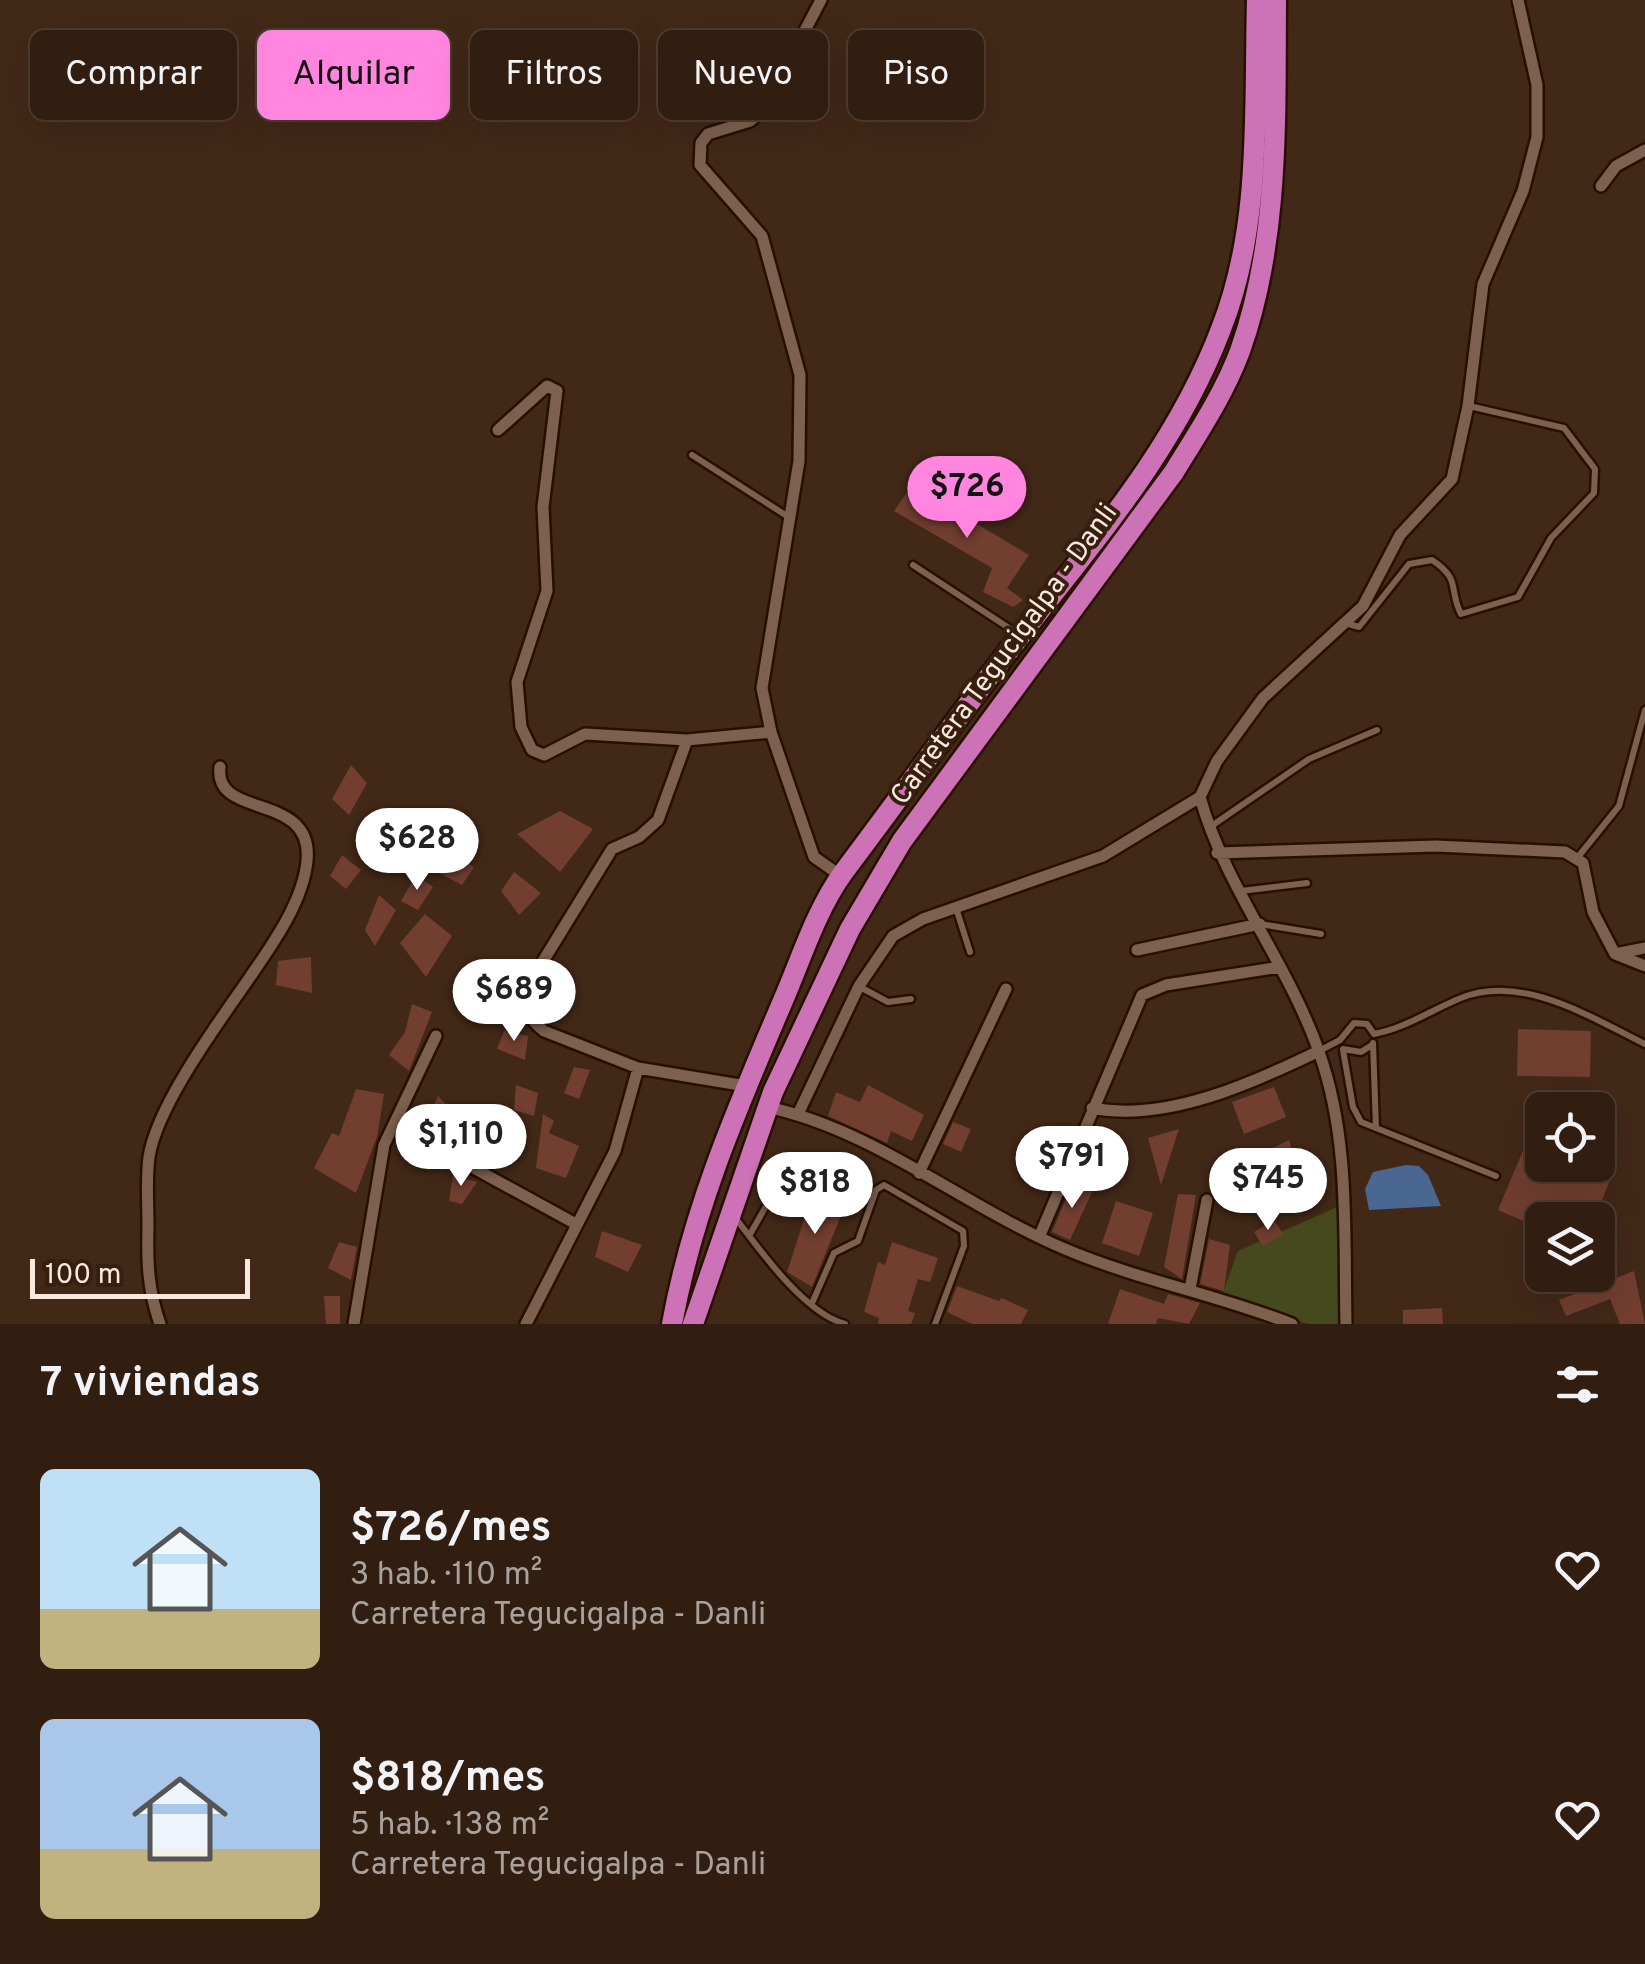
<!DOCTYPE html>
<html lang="es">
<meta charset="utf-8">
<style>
body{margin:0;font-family:Overpass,sans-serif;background:#3d2b1f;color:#f1f3f6;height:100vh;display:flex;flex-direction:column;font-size:38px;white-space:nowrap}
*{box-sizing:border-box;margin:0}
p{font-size:32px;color:#a8a29f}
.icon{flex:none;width:55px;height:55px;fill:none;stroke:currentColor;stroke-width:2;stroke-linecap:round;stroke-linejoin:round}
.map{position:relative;height:1324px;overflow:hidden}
.side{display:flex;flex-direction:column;background:#321e11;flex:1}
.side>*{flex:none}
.guide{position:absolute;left:30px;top:30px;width:1000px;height:90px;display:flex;gap:20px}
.buttons{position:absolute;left:1525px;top:1092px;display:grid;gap:20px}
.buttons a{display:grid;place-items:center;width:90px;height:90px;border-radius:15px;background:#321e11;box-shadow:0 10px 40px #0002,0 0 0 2px #4d3c31;font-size:50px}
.scale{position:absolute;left:30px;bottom:25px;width:220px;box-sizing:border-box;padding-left:10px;border:5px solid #f9e8de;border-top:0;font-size:28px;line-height:35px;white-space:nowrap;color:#f9e8de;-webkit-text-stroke:8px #371f0e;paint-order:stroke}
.price{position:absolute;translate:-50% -85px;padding:0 22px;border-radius:35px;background:#fff;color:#222;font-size:32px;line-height:65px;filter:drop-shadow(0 2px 5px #0008)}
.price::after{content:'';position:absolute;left:50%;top:60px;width:30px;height:22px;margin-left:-15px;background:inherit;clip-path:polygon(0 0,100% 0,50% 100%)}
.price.selected{background:#ff85df;color:#111}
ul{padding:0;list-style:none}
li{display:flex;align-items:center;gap:30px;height:250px;padding:0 40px}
li span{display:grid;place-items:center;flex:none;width:280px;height:200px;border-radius:15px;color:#555}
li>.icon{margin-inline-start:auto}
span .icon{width:120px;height:120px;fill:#fffc;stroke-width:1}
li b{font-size:42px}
h2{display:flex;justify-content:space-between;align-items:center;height:120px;padding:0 40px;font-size:42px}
.tag{padding:0 35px;border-radius:15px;background:#321e11;box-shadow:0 10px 40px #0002,0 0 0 2px #4d3c31;font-size:35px;line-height:90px}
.tag.selected{background:#ff85df;color:#111}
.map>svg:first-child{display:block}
</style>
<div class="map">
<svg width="1645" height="1324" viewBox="0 0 1645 1324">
<rect width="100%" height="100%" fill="#422817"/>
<path fill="#46481d" d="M1344 1204 1346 1324H1309L1221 1298 1238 1251Z"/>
<path fill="#496790" d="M1406 1165 1419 1166 1428 1175 1441 1206 1369 1210 1365 1189 1373 1172Z"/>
<path fill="#713e30" d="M912 485 1029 555 1007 588 1023 600 1013 607 983 592 992 568 894 511Z
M351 765 367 783 349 815 332 799Z
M560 811 593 829 560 872 517 834Z
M440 848 474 867 462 885 433 870Z
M342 855 361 870 346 889 330 876Z
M514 872 541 893 519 915 501 891Z
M416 875 433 887 418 910 401 901Z
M379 895 396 910 375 946 365 930Z
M425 914 452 936 426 977 400 943Z
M311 957 312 993 276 985 278 961Z
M412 1004 432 1012 409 1071 389 1055 405 1032Z
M1518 1029 1591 1031 1590 1077 1517 1076Z
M504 1031 528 1036 525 1060 497 1049Z
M574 1067 590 1070 579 1099 564 1093Z
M516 1085 538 1093 534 1116 514 1110Z
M868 1085 924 1115 912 1141 891 1131 887 1143 828 1116 836 1092 860 1102Z
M1274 1087 1286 1117 1244 1134 1232 1102Z
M356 1089 384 1094 377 1137 356 1193 314 1168 332 1133 339 1136Z
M438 1096 474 1134 450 1157 425 1125Z
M1542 1105V1165H1598V1146L1612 1152 1607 1165 1614 1170 1594 1220H1521L1498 1210Z
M543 1114 554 1121 549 1133 579 1146 566 1178 536 1168Z
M953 1122 971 1129 961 1152 943 1144Z
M1179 1129 1161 1185 1148 1138Z
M1289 1140 1300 1174 1264 1186 1254 1157Z
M453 1175 477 1182 462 1204 449 1201Z
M1073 1182 1092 1192 1070 1240 1052 1232Z
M813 1192 846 1203 812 1287 787 1272Z
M1178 1194 1196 1195 1182 1279 1164 1267Z
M1116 1201 1153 1213 1139 1256 1102 1243Z
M1274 1220 1283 1234 1263 1246 1254 1232Z
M602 1231 642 1245 628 1272 595 1257Z
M1209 1239 1230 1245 1224 1291 1200 1284Z
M339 1242 357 1247 351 1280 328 1268Z
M892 1242 938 1258 930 1282 918 1279 908 1311 915 1313 911 1324H878L879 1318 864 1312 878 1262 885 1265Z
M1634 1271 1645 1324H1620L1610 1299 1566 1316 1559 1300Z
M957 1286 999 1301 1002 1298 1028 1310 1021 1324H972L947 1312Z
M1120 1289 1164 1304 1168 1294 1200 1303 1189 1324 1158 1318 1156 1324H1108Z
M324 1296H340V1324H326Z
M1442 1308 1443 1324H1403V1310Z"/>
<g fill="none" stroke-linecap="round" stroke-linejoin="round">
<g stroke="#271002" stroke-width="11">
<path id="service" d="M692 455 790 518
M913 565 1015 632
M1342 622 1359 627 1409 564 1432 560C1462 580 1448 589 1461 614L1518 597 1551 538 1594 493 1595 469 1564 428 1469 406
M1210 827 1309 759 1377 730
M1578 857 1619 806 1645 710
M1241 891 1307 883
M956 908 970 952
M1260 924 1321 934
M860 987 888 1002 911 999
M1374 1034C1406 1028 1431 1010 1461 998 1522 973 1592 1018 1645 1044
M1373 1043 1376 1128
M1343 1049 1361 1052 1372 1045
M1343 1050 1353 1107 1361 1122 1496 1176
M1319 1051 1340 1040 1354 1023 1367 1024 1374 1034
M734 1216C759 1249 804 1313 845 1324
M749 1236 793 1159
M813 1301 834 1253 858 1241 876 1190 884 1185 963 1231 964 1246 935 1324"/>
</g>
<g stroke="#271002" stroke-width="16">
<path id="minor" d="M821 0 763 110 750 121 708 134 701 143 700 165 762 236 800 375 799 461 762 688 771 732 814 857 841 876
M1601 186 1616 166 1645 150
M498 430 547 386 557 391 543 507 547 591 517 682 521 727 532 750 544 755 585 734 687 740 771 732
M687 740 658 820 639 837 612 849 529 984C525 1006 526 1017 544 1031L638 1068 746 1086
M1200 797C1225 887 1288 963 1319 1052 1350 1138 1344 1233 1346 1324
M1217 853 1436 846 1565 852 1583 863 1593 912 1615 954 1645 966
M1137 950 1260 924
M1615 954 1645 948
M767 1107C875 1130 965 1207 1065 1249 1138 1280 1218 1295 1292 1324
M1092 1108C1166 1123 1255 1082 1319 1051
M798 1114 859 986 893 936 923 919 1103 856 1200 797 1217 761 1263 698 1363 606 1400 535 1452 479 1468 406 1483 284 1523 191 1537 137V85L1518 0
M459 1160 576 1224
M919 1173 1006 989
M1040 1235 1142 995 1166 985 1280 967
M1190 1289 1207 1200
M160 1324C148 1290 147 1262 148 1226 148 1204 146 1179 149 1157 157 1105 219 1022 250 977 272 945 303 902 307 861 314 791 213 820 220 767
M354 1324 384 1145 436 1036
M526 1324 615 1151 638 1068"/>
</g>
<g stroke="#271002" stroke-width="25">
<path id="trunk" d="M672 1324C693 1208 739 1104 785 996 802 956 817 909 843 873 903 793 962 711 1024 631 1099 535 1177 445 1221 329 1262 226 1254 109 1257 0
M693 1324 773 1092 850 929 902 841 1174 472C1198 433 1224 394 1240 351 1280 239 1275 116 1276 0"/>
</g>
<use href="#service" stroke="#7d604e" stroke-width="6"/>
<use href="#minor" stroke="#7d604e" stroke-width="11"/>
<use href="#trunk" stroke="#cd72b6" stroke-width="20"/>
</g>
<g text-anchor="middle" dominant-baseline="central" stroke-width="8" stroke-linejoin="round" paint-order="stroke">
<g font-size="28" fill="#f9e8de" stroke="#371f0e">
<text transform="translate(1005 655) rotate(-54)">Carretera Tegucigalpa - Danli</text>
</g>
</g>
</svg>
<div class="buttons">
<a><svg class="icon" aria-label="locate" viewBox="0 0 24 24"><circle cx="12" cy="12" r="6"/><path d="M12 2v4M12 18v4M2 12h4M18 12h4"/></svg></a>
<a><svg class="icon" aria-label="layers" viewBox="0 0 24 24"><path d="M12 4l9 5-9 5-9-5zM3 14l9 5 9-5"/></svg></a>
</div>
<div class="scale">100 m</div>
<b class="price selected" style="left:967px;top:541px">$726</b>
<b class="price" style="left:417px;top:893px">$628</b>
<b class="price" style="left:514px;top:1044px">$689</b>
<b class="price" style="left:461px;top:1189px">$1,110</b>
<b class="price" style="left:1072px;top:1211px">$791</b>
<b class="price" style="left:1268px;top:1233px">$745</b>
<b class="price" style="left:815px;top:1237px">$818</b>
<div class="guide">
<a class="tag">Comprar</a>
<a class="tag selected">Alquilar</a>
<a class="tag">Filtros</a>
<a class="tag">Nuevo</a>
<a class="tag">Piso</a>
</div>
</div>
<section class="side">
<h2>7 viviendas<svg class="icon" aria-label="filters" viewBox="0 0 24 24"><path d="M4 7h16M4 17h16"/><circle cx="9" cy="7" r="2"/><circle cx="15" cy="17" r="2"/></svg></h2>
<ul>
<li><span style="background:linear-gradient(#bfe0f5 70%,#c2b280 0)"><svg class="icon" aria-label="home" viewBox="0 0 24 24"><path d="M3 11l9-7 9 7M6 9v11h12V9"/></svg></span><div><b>$726/mes</b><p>3 hab. · 110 m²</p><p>Carretera Tegucigalpa - Danli</p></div><svg class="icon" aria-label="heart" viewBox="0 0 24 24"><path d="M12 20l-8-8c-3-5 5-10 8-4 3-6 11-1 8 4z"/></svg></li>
<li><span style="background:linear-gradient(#a9c7e8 65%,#c2b280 0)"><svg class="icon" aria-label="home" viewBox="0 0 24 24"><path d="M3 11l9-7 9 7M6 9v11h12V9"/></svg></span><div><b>$818/mes</b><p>5 hab. · 138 m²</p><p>Carretera Tegucigalpa - Danli</p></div><svg class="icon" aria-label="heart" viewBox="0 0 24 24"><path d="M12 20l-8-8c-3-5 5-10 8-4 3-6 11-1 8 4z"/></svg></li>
</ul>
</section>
